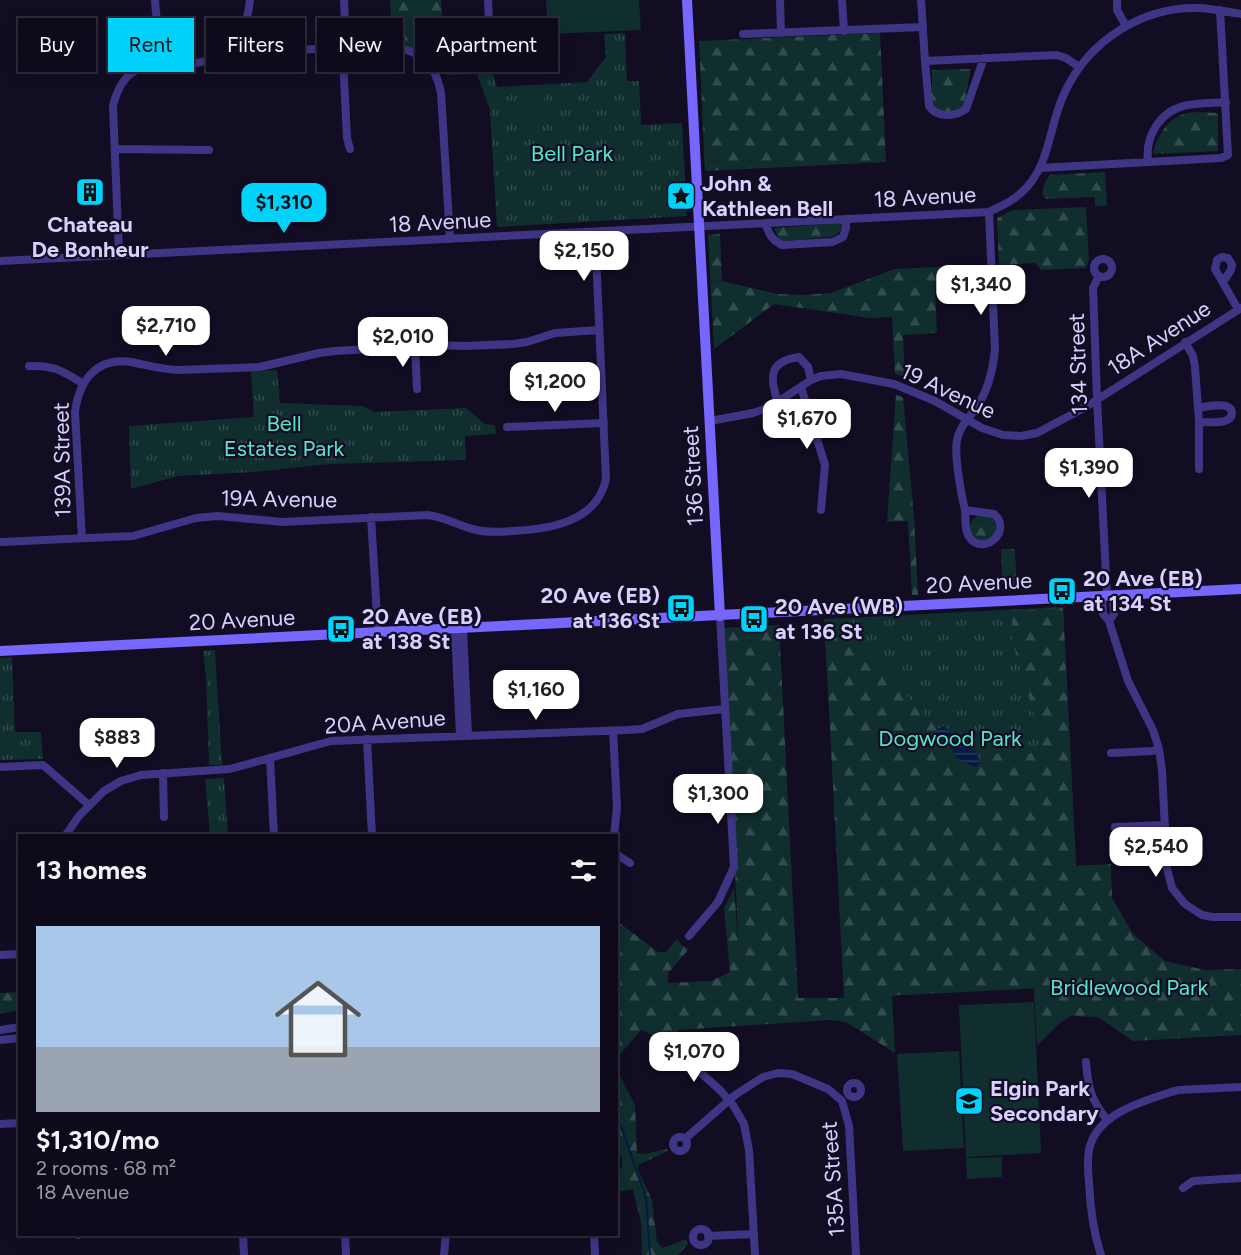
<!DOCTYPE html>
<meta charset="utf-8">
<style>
body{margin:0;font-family:Figtree,sans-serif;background:#171324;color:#f1f3f6;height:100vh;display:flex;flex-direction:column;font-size:22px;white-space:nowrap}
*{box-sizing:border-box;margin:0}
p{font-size:20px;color:#9b9aa3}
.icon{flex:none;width:33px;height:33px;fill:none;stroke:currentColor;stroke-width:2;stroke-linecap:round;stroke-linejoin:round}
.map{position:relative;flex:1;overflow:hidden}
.panel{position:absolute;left:18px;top:834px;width:600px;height:402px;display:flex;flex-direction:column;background:#0e0a1b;border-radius:0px;box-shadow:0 3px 15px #0003,0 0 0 2px #2e2b3a}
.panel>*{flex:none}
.guide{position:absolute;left:18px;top:18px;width:600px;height:54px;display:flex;gap:12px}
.price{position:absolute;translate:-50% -51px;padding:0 14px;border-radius:12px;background:#fff;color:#222;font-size:20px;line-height:39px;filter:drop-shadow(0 2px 3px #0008)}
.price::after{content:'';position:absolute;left:50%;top:36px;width:18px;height:14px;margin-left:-9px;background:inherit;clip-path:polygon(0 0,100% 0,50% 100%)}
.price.selected{background:#00d2fb;color:#111}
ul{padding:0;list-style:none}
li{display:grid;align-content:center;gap:12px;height:318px;padding:0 18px}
li span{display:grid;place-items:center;height:186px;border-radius:0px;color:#555}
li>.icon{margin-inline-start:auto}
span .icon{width:108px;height:108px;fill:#fffc;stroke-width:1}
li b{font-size:26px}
h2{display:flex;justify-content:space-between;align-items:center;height:72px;padding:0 18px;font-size:26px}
.chip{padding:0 21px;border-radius:0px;background:#0e0a1b;box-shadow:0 3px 15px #0003,0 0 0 2px #2e2b3a;font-size:21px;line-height:54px}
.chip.selected{background:#00d2fb;color:#111}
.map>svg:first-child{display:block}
</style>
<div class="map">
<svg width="1241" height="1255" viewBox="0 0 1241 1255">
<defs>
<pattern id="grass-tufts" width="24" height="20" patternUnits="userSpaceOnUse" patternTransform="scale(1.5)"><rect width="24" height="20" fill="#102e2e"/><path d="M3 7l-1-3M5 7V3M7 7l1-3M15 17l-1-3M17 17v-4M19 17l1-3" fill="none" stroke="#324b4d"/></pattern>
<pattern id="forest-firs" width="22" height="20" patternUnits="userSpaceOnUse" patternTransform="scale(1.5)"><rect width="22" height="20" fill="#102e2e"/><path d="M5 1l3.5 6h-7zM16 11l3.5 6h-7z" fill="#324b4d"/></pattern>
<pattern id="water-rules" width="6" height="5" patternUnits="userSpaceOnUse" patternTransform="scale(1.5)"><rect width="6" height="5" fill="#071943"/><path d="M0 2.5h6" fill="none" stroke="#2b395f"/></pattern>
</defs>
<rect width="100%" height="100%" fill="#130d24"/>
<path fill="url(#grass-tufts)" d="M625 33 627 81H639L641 125 682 123 687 216 497 227 490 110 477 74 446 75 442 67C457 56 468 53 486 52L497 87 587 82 606 57 604 34Z
M277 370 280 403 363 406 374 412 466 408 485 424 495 425 496 434 465 436 466 460 330 464 253 472 178 476 131 489 129 426 254 417 251 372Z
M1001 549H1015L1017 591H1003Z
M1063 607 1082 986 845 998 824 619Z
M215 650 222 765H209L206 678 203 651Z
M12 657 15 732H41L43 759 0 760V658Z
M224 778 228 835H210L205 779Z"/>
<path fill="url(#forest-firs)" d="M390 0H441L444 42 448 48 435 59C427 58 424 53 417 50 409 46 402 45 393 44Z
M880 33 886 162 705 171 699 41Z
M971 69 964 105C956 113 942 113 932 107V70Z
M1218 113V151L1153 154C1156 138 1167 119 1184 114 1194 111 1208 113 1218 113Z
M1105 172 1107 206H1095V197L1047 199 1043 197C1041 191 1045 180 1050 175Z
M1086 207 1089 259 1086 268 1041 270 1035 263 999 265 997 218 1013 210Z
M843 223C841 231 839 235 830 237L781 241 778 237 774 228Z
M720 234 722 281 777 294 804 295 831 293 895 269 984 265 985 285 935 288 937 333 903 335 905 377 895 374 892 317 870 318 774 304 714 349 708 235Z
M896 395 903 397 914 517 918 595H912L908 521 887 522Z
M970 528a13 13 0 1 1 26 0a13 13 0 1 1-26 0Z
M1063 608 1076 866 1111 864 1112 898 1133 934 1165 961 1205 970 1241 969V1035L1133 1041 1098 1017 1071 1016 1062 1021 1037 1046 1034 988 892 995 895 1053 846 1022 829 1020 678 1030 677 1037 666 1041 641 1030 617 1058V921L658 952H666L677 939 681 945 689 949 668 973V983L711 981 730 972 724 908 734 888 739 953 723 628 779 625 798 998H844L825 631 845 630 937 728 935 735 952 749 956 757 970 765 977 767 980 763 978 759C983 757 988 754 993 754 1010 751 1027 762 1040 746L1037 724 1012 641V611Z
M19 992V1010L0 1014V993Z
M616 1068 635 1105 637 1153 645 1154 667 1149 668 1151 638 1165V1170L652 1200 657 1242 663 1248 686 1239 688 1244 678 1255H642L641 1223 633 1189 617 1192V1173L622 1167V1158L617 1152Z"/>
<path fill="#102e2e" d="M546 0H639L641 30 548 34Z
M544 95V106L522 107 521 96Z
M544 109 545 120 522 121V110Z
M1034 1002 1041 1153 966 1157 959 1005Z
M959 1051 964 1148 903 1151 897 1054Z
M1002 1157V1177L967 1179 966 1158Z"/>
<path fill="url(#water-rules)" d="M944 726 949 730 953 741 976 751 980 763 977 767 970 765 956 757 952 749 935 735 936 730Z"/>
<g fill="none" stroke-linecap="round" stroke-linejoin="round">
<path stroke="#071943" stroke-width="2" d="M621 1126 646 1198 650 1255"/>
<path stroke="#3e3685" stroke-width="8" d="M155 0C156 22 161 42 163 64
M344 0 346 49 343 59 347 138 350 149
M488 0 490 44
M780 0 781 33
M842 0 844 31
M921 0 925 61 1056 55 1066 58 1079 67
M1117 0V10L1126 26
M243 31 258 43 283 50 390 47C421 50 435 63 441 93L450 239
M743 34 923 27
M925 61 929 106C937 118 955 117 966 109L984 58
M154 65 152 37 156 23
M431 65 453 50 462 47 522 42
M115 149 209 150
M1148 162C1145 136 1160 110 1188 105 1200 103 1213 103 1226 102
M1040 168 1221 158 1228 155 1220 10
M765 223C769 233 771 240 782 245L833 242 843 237 846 228V219
M119 255 113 106C128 43 176 77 215 57 222 53 228 47 233 42 245 29 248 17 250 0
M1094 268a9 9 0 1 1 18 0a9 9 0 1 1-18 0Z
M0 261 989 212C1003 205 1017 199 1027 187 1050 162 1050 123 1064 94 1088 41 1142 6 1200 8 1214 9 1228 12 1241 14
M1099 276 1093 288 1097 399 1107 596
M1223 282 1231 270 1232 265 1228 258 1222 257 1217 260 1215 269 1238 309
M1185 342 1193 356 1195 367 1199 422V469
M415 345 417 389
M29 366C54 365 62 371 82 383
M801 387 825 465 821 510
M778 402C769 377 769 361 799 357L808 367 811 380
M1198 408C1206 407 1221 403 1228 407 1233 409 1233 416 1229 419 1222 424 1207 422 1199 422
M710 421 753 413 770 407 811 380 821 376 841 374 894 384 935 401 982 428 1003 435 1021 436 1037 433 1084 408 1241 308
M507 427 604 423
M965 510C961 494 954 454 957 440 960 426 969 418 976 408 988 391 993 370 995 349L989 212
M965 510 994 514C1013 531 984 556 970 538 964 531 966 518 965 510Z
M371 517 378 633
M82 538 75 412C79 381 96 357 131 362 147 365 162 370 179 370L260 367 319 353 335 351 437 345 465 346 513 344 527 342 555 333 599 330
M0 542 133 536 196 518 218 516 283 522 428 515C445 517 459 526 476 530 488 533 501 532 513 531 550 529 597 522 606 479L595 232
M1102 596 1103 614 1109 621 1128 681 1153 730 1159 749 1162 770 1167 868 1172 888 1185 904 1202 915 1212 917H1241
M1109 621 1114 614 1113 596
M455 629 460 735
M463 629 468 735
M613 731 617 807 614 836
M367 739 372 836
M1111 753 1152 751 1159 749
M270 758 274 836
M0 767 43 765 89 805
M163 773 164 817
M1115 827 1165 825
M65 836 79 816 104 791 121 781 141 775 230 769 331 741 627 730 642 729 678 714 724 709
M616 854 630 863
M689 936 718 902 734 867 720 616
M0 955 20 954
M0 1030 20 1027
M0 1040 20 1038
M676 1051 720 1090 733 1105 744 1124 749 1150 755 1255
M1086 1062C1088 1089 1091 1099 1107 1120
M847 1090a7 7 0 1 1 14 0a7 7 0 1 1-14 0Z
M0 1124 20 1123
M673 1144a7 7 0 1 1 14 0a7 7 0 1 1-14 0Z
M686 1138 735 1095 763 1077 778 1073 792 1074 828 1089 842 1101 849 1126 856 1255
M1183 1188 1193 1181 1241 1178
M693 1237a8 8 0 1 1 16 0a8 8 0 1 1-16 0Z
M243 1234 244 1255
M345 1234 346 1255
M594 1234 595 1255
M78 1235 79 1234
M708 1236 754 1234
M444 1255 446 1234
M1101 1255C1093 1231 1090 1207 1089 1182 1088 1172 1087 1161 1089 1150 1096 1114 1141 1102 1171 1092L1179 1090 1241 1087"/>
<path stroke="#7567ff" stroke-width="10" d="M687 0 720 616
M0 651 1241 589"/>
</g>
<defs>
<g id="building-square" transform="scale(1.5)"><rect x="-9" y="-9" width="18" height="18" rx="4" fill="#00d2fb" stroke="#130d24"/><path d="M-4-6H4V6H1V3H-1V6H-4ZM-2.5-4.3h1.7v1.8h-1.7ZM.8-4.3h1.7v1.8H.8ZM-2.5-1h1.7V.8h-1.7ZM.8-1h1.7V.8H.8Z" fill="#111"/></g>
<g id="sight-square" transform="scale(1.5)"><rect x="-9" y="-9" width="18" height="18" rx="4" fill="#00d2fb" stroke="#130d24"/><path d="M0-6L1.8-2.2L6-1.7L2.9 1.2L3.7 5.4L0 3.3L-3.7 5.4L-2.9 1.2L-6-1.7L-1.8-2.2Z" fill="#111"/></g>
<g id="bus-square" transform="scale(1.5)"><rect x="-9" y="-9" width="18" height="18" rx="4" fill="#00d2fb" stroke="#130d24"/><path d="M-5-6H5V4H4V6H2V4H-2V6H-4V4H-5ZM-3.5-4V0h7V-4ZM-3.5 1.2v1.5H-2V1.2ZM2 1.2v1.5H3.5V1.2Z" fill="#111"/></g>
<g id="school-square" transform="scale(1.5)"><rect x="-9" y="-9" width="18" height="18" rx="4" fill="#00d2fb" stroke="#130d24"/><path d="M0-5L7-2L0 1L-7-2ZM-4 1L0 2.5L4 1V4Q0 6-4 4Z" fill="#111"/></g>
</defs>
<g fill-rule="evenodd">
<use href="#building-square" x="90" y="192"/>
<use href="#sight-square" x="681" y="196"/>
<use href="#bus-square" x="1062" y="591"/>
<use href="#bus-square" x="681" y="608"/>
<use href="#bus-square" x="754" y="619"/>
<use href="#bus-square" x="341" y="629"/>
<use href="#school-square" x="969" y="1101"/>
</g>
<g text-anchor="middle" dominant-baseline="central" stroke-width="4.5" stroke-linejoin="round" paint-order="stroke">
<g font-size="22" fill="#57e5ca" stroke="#130d24">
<text x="572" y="153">Bell Park</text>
<text x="284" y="423">Bell<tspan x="284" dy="25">Estates Park</tspan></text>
<text x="950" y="738">Dogwood Park</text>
<text x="1129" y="987">Bridlewood Park</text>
</g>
<g font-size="22" font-weight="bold" fill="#d9d0ff" stroke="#130d24" text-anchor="start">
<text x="702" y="183">John &amp;<tspan x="702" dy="25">Kathleen Bell</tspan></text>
<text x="90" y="224" text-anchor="middle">Chateau<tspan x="90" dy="25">De Bonheur</tspan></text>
<text x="1083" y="578">20 Ave (EB)<tspan x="1083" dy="25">at 134 St</tspan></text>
<text x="660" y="595" text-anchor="end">20 Ave (EB)<tspan x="660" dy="25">at 136 St</tspan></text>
<text x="775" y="606">20 Ave (WB)<tspan x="775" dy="25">at 136 St</tspan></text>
<text x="362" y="616">20 Ave (EB)<tspan x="362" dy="25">at 138 St</tspan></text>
<text x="990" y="1088">Elgin Park<tspan x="990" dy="25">Secondary</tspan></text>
</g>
<g font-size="22" fill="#d9d0ff" stroke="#130d24">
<text transform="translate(925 197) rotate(-3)">18 Avenue</text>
<text transform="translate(440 222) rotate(-3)">18 Avenue</text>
<text transform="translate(1159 338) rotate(-33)">18A Avenue</text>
<text transform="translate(1078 364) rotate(-92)">134 Street</text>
<text transform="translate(948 391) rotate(25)">19 Avenue</text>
<text transform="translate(62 460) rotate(-91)">139A Street</text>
<text transform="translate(693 476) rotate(-93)">136 Street</text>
<text transform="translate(279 499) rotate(1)">19A Avenue</text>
<text transform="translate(979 583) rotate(-3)">20 Avenue</text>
<text transform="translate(242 620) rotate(-3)">20 Avenue</text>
<text transform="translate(385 722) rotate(-4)">20A Avenue</text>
<text transform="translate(833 1179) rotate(-94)">135A Street</text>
</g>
</g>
</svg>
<b class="price selected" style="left:284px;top:234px">$1,310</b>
<b class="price" style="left:584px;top:282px">$2,150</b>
<b class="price" style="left:981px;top:316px">$1,340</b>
<b class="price" style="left:166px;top:357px">$2,710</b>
<b class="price" style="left:403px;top:368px">$2,010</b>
<b class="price" style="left:555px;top:413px">$1,200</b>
<b class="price" style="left:807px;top:450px">$1,670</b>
<b class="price" style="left:1089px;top:499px">$1,390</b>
<b class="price" style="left:536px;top:721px">$1,160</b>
<b class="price" style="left:117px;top:769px">$883</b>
<b class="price" style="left:718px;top:825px">$1,300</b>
<b class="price" style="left:1156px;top:878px">$2,540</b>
<b class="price" style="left:694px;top:1083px">$1,070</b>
<div class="guide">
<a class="chip">Buy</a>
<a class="chip selected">Rent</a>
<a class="chip">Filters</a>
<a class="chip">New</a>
<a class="chip">Apartment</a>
</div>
<section class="panel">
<h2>13 homes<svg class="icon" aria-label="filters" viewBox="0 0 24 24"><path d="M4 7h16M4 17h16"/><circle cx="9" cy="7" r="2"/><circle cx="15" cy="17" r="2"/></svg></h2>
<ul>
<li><span style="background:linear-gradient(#a9c7e8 65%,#9aa5b1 0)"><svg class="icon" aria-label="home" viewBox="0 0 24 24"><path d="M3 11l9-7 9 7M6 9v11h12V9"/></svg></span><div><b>$1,310/mo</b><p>2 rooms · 68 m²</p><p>18 Avenue</p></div></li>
</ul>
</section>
</div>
